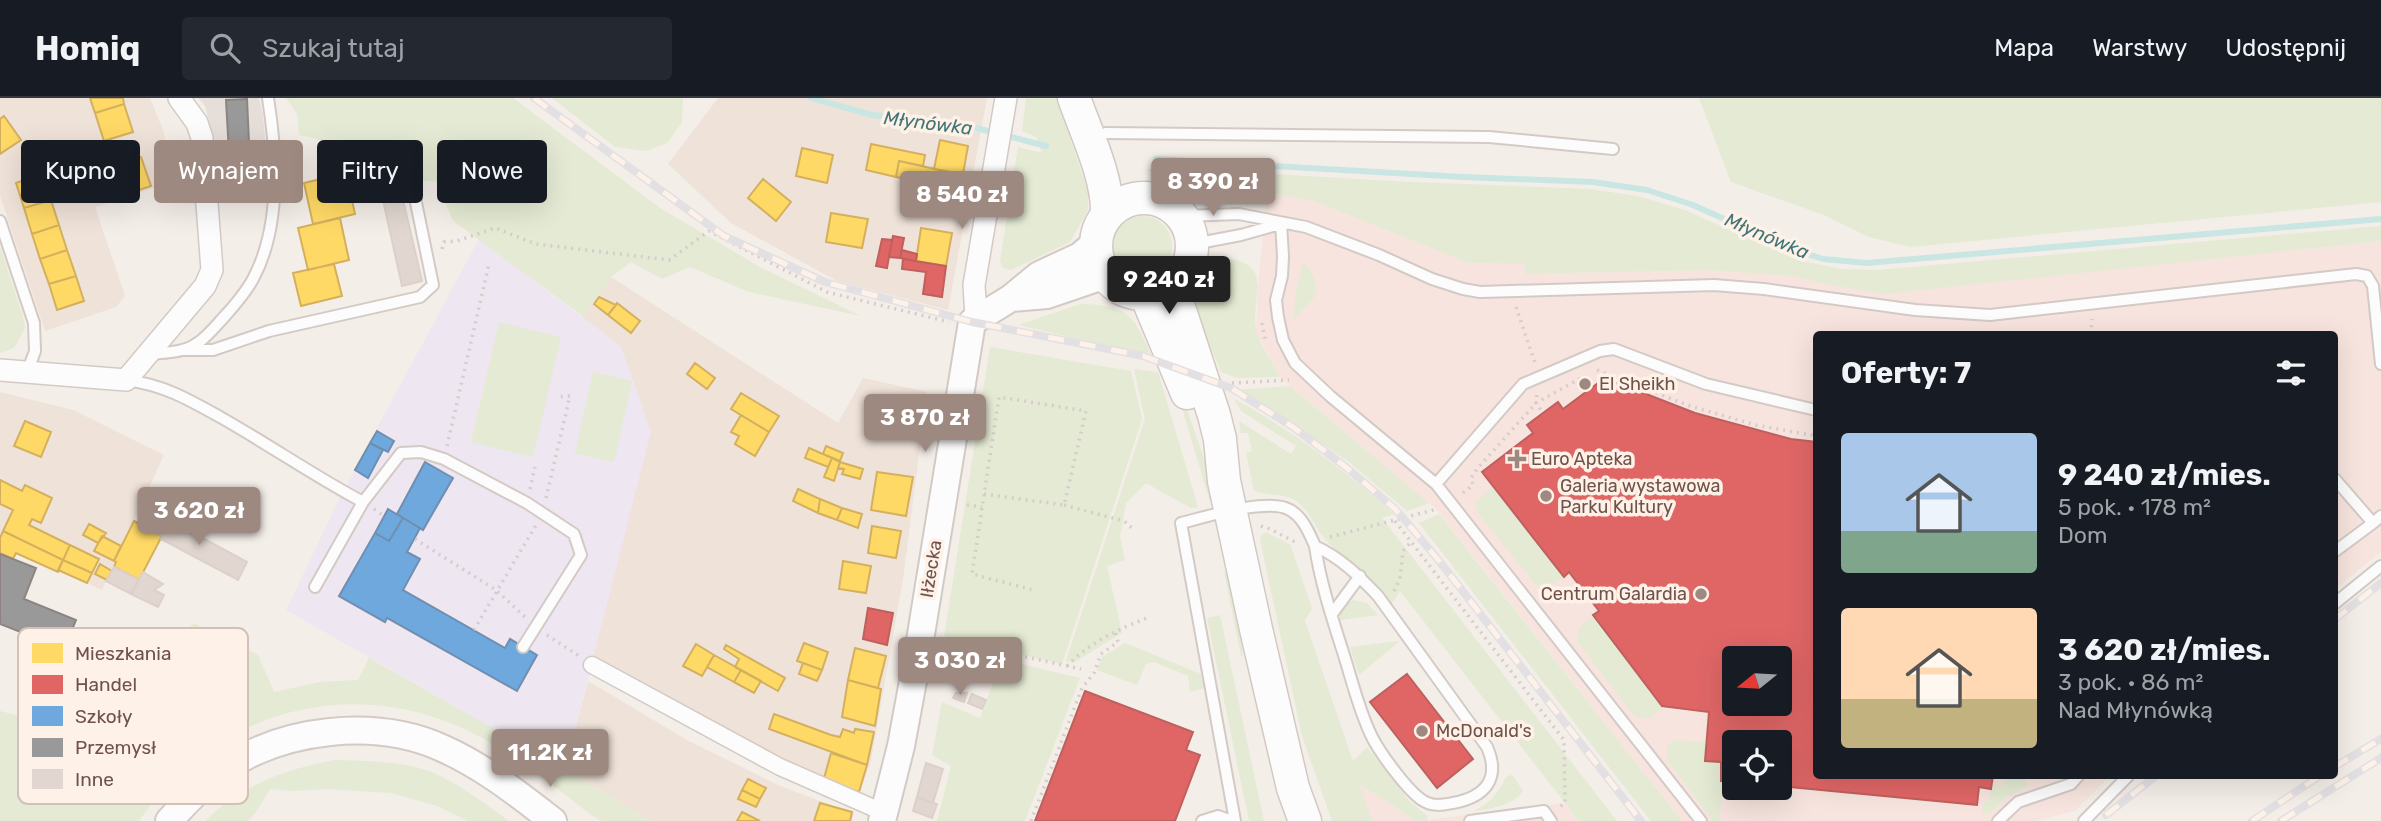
<!DOCTYPE html>
<html lang="pl">
<meta charset="utf-8">
<style>
body{margin:0;font-family:Rubik,sans-serif;background:#242831;color:#f1f3f6;height:100vh;display:flex;flex-direction:column;font-size:26px;white-space:nowrap}
*{box-sizing:border-box;margin:0}
p{font-size:23px;color:#9ea1a6}
.icon{flex:none;width:38px;height:38px;fill:none;stroke:currentColor;stroke-width:2;stroke-linecap:round;stroke-linejoin:round}
.map{position:relative;flex:1;overflow:hidden}
.sheet{position:absolute;left:1813px;top:233px;width:525px;height:448px;display:flex;flex-direction:column;background:#171b24;border-radius:7px;box-shadow:0 7px 28px #0002}
.sheet>*{flex:none}
.top-card{position:absolute;left:21px;top:42px;width:665px;height:63px;display:flex;gap:14px}
.needle{width:46px;rotate:252deg}
.controls{position:absolute;left:1722px;top:548px;display:grid;gap:14px}
.controls a{display:grid;place-items:center;width:70px;height:70px;border-radius:7px;background:#171b24;box-shadow:0 7px 28px #0002;font-size:35px}
.price{position:absolute;translate:-50% -60px;padding:0 16px;border-radius:7px;background:#9e8981;color:#fff;font-size:23px;line-height:46px;filter:drop-shadow(0 2px 4px #0008)}
.price::after{content:'';position:absolute;left:50%;top:42px;width:21px;height:16px;margin-left:-10px;background:inherit;clip-path:polygon(0 0,100% 0,50% 100%)}
.price.current{background:#222;color:#fff}
ul{padding:0;list-style:none}
li{display:flex;align-items:center;gap:21px;height:175px;padding:0 28px}
li span{display:grid;place-items:center;flex:none;width:196px;height:140px;border-radius:7px;color:#555}
li>.icon{margin-inline-start:auto}
span .icon{width:84px;height:84px;fill:#fffc;stroke-width:1}
li b{font-size:30px}
h2{display:flex;justify-content:space-between;align-items:center;height:84px;padding:0 28px;font-size:30px}
.tag{padding:0 24px;border-radius:7px;background:#171b24;box-shadow:0 7px 28px #0002;font-size:24px;line-height:63px}
.tag.current{background:#9e8981;color:#fff}
header{display:flex;align-items:center;gap:42px;box-sizing:border-box;height:98px;padding:0 35px;background:#171b24;border-bottom:2px solid #363941}
header strong{font-size:33px}
nav{display:flex;gap:38px;margin-inline-start:auto;font-size:24px}
.search{width:490px;height:63px;background:#242831;display:flex;align-items:center;gap:18px;box-sizing:border-box;padding:0 24px;border-radius:7px;color:#9ea1a6;font-size:26px}
.map>svg:first-child{display:block}
</style>
<header>
<strong>Homiq</strong>
<div class="search"><svg class="icon" aria-label="search" viewBox="0 0 24 24"><circle cx="10" cy="10" r="6"/><path d="M15 15l6 6"/></svg>Szukaj tutaj</div>
<nav><a>Mapa</a><a>Warstwy</a><a>Udostępnij</a></nav>
</header>
<div class="map">
<svg width="2381" height="723" viewBox="0 0 2381 723">
<rect width="100%" height="100%" fill="#f4eee8"/>
<path fill="#efe2d8" d="M0 0H150L163 32 175 83 95 109 125 198 116 209 45 233 0 98Z
M718 0H987L948 212 837 183 731 125 668 66Z
M611 179 838 325 863 280 927 294 903 481 871 663 859 695 781 662 594 561 583 218Z
M0 294 73 312 164 357 102 492 45 466 0 449Z
M588 583 687 642 778 687 854 716 852 723H650L565 671Z"/>
<path fill="#f7e4de" fill-rule="evenodd" d="M1267 95 1311 102 1469 165 1524 166 1525 176 1710 172 1794 177 1820 185 1883 195 2381 143V454L2335 491 2334 236H1816V677H2111L2075 713 2035 723H1682L1435 410 1280 279 1256 234 1258 187ZM1734 560H1780V606H1734ZM1734 644H1780V690H1734Z
M1357 685 1416 723H1372Z
M1565 705 1579 723H1417Z"/>
<path fill="#e6ded9" d="M198 0H259L263 18 267 61 263 99 217 98 210 28 205 8Z"/>
<path fill="#eee6f0" d="M479 141 621 248 651 334 565 671 286 512 343 393Z"/>
<path fill="#e4ead3" d="M286 0H513L660 110 760 169 861 218 749 194 690 169 662 181 631 164 611 179 583 218 453 123 436 83H378L373 53 299 37 297 16Z
M552 0H683L682 24 667 45 646 53 615 49Z
M1026 0H1057L1088 94V112L1070 144 1011 172 1003 170 1000 163 1018 49 1042 55 1036 39 1022 33Z
M1699 0H2381V104L1910 149 1869 139 1824 117 1731 84Z
M1160 69 1390 83 1589 91 1638 98 1685 112 1797 162 1841 171 1877 172 2381 128V143L1883 196 1820 185 1794 178 1710 172 1525 176 1524 166 1469 165 1311 102 1267 95 1208 97 1190 95 1147 72Z
M1112 148a30 30 0 1 1 60 0a30 30 0 1 1-60 0Z
M0 148 23 219 25 230 14 250 0 255Z
M1225 160C1278 166 1248 203 1257 234 1261 249 1273 265 1280 279L1237 280 1221 274C1206 235 1174 185 1225 160Z
M1303 165C1314 173 1316 184 1316 197L1293 222 1296 193Z
M1080 206C1128 207 1133 216 1152 258L1018 227Z
M499 224 561 239 533 359 471 344Z
M990 249 1131 273 1142 321 1062 566 944 539Z
M1134 271 1158 274 1198 409 1191 410 1146 385 1126 405 1120 439 1125 462 1107 468 1122 535 1073 565 1066 563 1145 321Z
M1171 273 1186 309 1207 369 1214 393 1210 404Z
M593 274 632 283 614 364 575 355Z
M1290 288 1429 405 1407 413 1349 364 1278 316 1237 292Z
M1233 300C1294 334 1342 370 1394 416L1382 420 1617 723H1579L1400 493 1390 508C1382 498 1375 487 1366 477 1353 463 1334 454 1322 437 1313 425 1309 412 1296 403 1283 394 1267 399 1254 392L1246 355 1252 353 1248 335H1241L1239 323 1291 356 1296 348 1241 313Z
M1492 389 1564 479C1555 485 1546 491 1535 486L1478 415 1475 405Z
M1439 416 1682 723H1651L1419 425Z
M1265 434 1290 446 1312 510 1305 523 1353 663 1367 649 1410 704 1428 718 1427 722 1416 723 1359 686 1372 723H1332L1302 638 1262 451 1260 439Z
M1232 471 1238 495 1243 558H1241L1224 474Z
M1354 502 1367 505 1378 517 1340 522C1339 512 1345 506 1354 502Z
M1220 517 1264 723H1249L1207 520Z
M1593 517 1663 609 1648 621 1635 619 1577 543 1579 530Z
M194 525 258 557 274 594 320 584 358 582 369 560 565 671 650 723C638 723 613 723 602 723 590 718 578 706 567 698 542 679 516 660 489 644 366 572 219 606 139 723H0V613L78 633Z
M1399 543 1394 548 1359 577 1350 549Z
M1125 545 1201 576 1205 590 1190 594 1188 578 1154 564 1146 566 1137 587 1097 572 1102 559Z
M991 559 1080 580 1025 723H937L951 668 932 657 942 604 980 620 992 588Z
M1674 642 1707 644 1706 663 1721 664 1724 683 1719 723H1713L1667 662V648Z
M335 662C366 663 400 663 429 673 458 685 484 705 509 723H468L437 708 391 695 328 691 293 693 270 691 256 714 248 723H205C241 687 286 671 335 662Z
M1510 677 1513 678 1523 693C1512 708 1490 711 1473 713 1490 706 1498 695 1506 679Z
M2005 677H2024L2028 688 2007 699 1989 716 1983 715V704L1989 703 1990 687H2004Z"/>
<path fill="#ffd966" stroke="#d4b05e" stroke-width="2" d="M90 0H123L124 6 95 15Z
M124 6 133 34 104 43 95 15Z
M4 18 21 42 0 56V21Z
M940 42 968 48 963 76 934 71Z
M871 46 925 57 923 68 899 63 896 79 866 72Z
M802 50 833 57 827 85 796 78Z
M141 59 151 88 119 99 109 70Z
M899 63 944 73 941 88 896 79Z
M346 75 355 116 313 126 304 85Z
M43 76 51 102 24 110 16 85Z
M763 81 791 104 776 123 748 100Z
M51 102 59 127 32 136 24 110Z
M831 115 868 121 862 150 826 144Z
M340 120 349 162 308 172 298 130Z
M59 127 67 152 40 161 32 136Z
M921 130 952 135 946 168 916 163Z
M67 152 76 178 49 186 40 161Z
M334 166 342 198 301 208 293 175Z
M76 178 84 203 57 212 49 186Z
M599 199 616 207 608 217 594 206Z
M617 205 640 223 631 235 608 217Z
M695 265 715 280 707 291 687 276Z
M741 295 779 318 769 334 731 311Z
M741 317 769 334 755 358 735 346 739 338 731 334Z
M25 323 51 334 41 359 14 348Z
M826 348 843 355 840 363 823 356Z
M809 350 832 360 828 369 805 360Z
M832 360 840 364 834 383 824 379Z
M840 364 863 371 860 381 842 376 844 371 838 370Z
M877 374 913 379 906 418 871 412Z
M0 382 22 393 25 387 52 400 41 425 32 421 29 427 70 447 63 462 3 433 13 412 0 406Z
M798 391 820 401 818 415 793 403Z
M820 401 842 410 837 422 818 415Z
M842 410 862 416 858 430 837 422Z
M134 423 162 438 139 482 114 469 116 464 114 463Z
M89 426 106 435 98 445 83 437Z
M872 428 901 433 896 460 868 455Z
M3 433 63 462 58 474 16 455 13 461 0 455V440Z
M102 438 121 448 114 463 94 453Z
M70 447 99 461 92 475 63 462Z
M63 462 92 475 87 485 58 472Z
M843 463 871 468 866 495 839 491Z
M100 466 112 473 107 482 95 476Z
M946 544 982 553 979 568 942 560Z
M804 545 828 554 822 572 797 563Z
M696 546 714 557 702 578 683 568Z
M726 547 785 580 778 593 735 569 739 561 724 551Z
M855 550 886 558 878 590 848 582Z
M714 557 741 572 734 584 707 569Z
M803 565 822 572 817 583 799 576Z
M741 572 761 583 754 595 734 584Z
M848 582 881 591 875 628 842 619Z
M774 616 831 637 840 639 843 631 854 635 855 631 874 634 867 667 769 631Z
M831 655 867 667 859 694 823 684Z
M748 681 766 690 760 701 742 692Z
M742 692 760 701 756 709 738 701Z
M820 705 852 714 850 723H814Z
M742 714 760 723H737Z"/>
<path fill="#e06666" stroke="#be605e" stroke-width="2" fill-rule="evenodd" d="M893 138 904 140 900 160 889 159Z
M882 141 892 142 887 170 876 168Z
M902 152 917 156 916 163 900 160Z
M903 161 946 168 942 199 923 196 926 174 902 171Z
M1605 280 1695 315 1791 341 1816 344V677H1993L1991 691 1979 689 1977 707 1780 688V644H1734V684L1721 683V664L1705 663 1709 614 1662 608 1593 517 1599 513 1569 474 1564 479 1482 374 1533 335 1527 327 1543 315 1558 304 1563 311ZM1734 560H1780V606H1734Z
M898 298 925 302 920 334 893 330Z
M868 510 893 515 887 547 863 541Z
M1407 576 1473 661 1437 690 1370 604Z
M1085 593 1193 634 1186 652 1200 657 1175 723H1035Z"/>
<path fill="#6fa8dc" stroke="#6f8eb0" stroke-width="2" d="M377 333 394 343 388 354 370 345Z
M370 345 383 352 368 380 355 372Z
M425 364 453 380 423 432 397 416Z
M388 411 403 420 389 443 375 435Z
M403 420 420 430 407 454 420 461 403 492 505 550 510 541 537 557 517 593 387 520 385 524 339 498 375 435 389 443Z"/>
<path fill="#999" stroke="#8d8481" stroke-width="2" d="M247 1 251 89 231 90 226 2Z
M0 456 36 470 24 501 76 522 64 551 0 526Z"/>
<g fill="none" stroke-linecap="round" stroke-linejoin="round">
<path stroke="#cae6e3" stroke-width="6" d="M811 0 872 17 957 25 1046 48
M1156 61 1463 79 1593 84 1647 92 1693 107 1791 151 1823 161 1867 165 2381 121"/>
</g>
<path fill="#e1d6d0" stroke="#ddd0ca" stroke-width="2" d="M400 89 422 183 402 188 381 93Z
M158 416 247 464 238 482 161 441 162 438 150 432Z
M114 469 139 482 131 496 106 483Z
M143 474 163 486 154 492 164 497 158 509 131 496Z
M956 595H967L964 604 953 600Z
M972 596 986 602 982 611 968 605Z
M926 665 943 671 933 705 917 699Z
M917 699 937 706 932 720 913 713Z"/>
<g fill="none" stroke-linecap="round" stroke-linejoin="round">
<g stroke="#d3cac5" stroke-width="14">
<path id="service" d="M1106 35 1489 39 1613 51
M1184 118 1239 116 1306 129 1379 157 1432 181 1463 191 1480 194 1714 187 1764 191 1915 212 1990 217 2356 176 2367 178 2373 188 2381 266
M0 123 34 225 35 253 27 275
M1281 125 1283 158 1282 178 1276 202 1278 219 1283 242 1295 265 1330 298 1436 386 1523 286 1600 253 1614 251 1706 286 1816 312
M1192 150 1204 144 1241 137 1280 126
M184 252H213L269 233 420 199 433 187 413 90
M150 256C160 255 172 255 182 252 200 248 212 232 224 219 234 208 246 194 253 181 281 129 277 56 268 0
M126 282C164 287 188 301 220 319 268 346 314 378 363 404
M2334 380 2373 425 2381 418
M1436 386 1701 723
M1315 448C1341 460 1359 478 1378 498L1487 649C1501 681 1485 699 1453 705 1442 707 1432 709 1422 702 1407 692 1380 655 1372 639 1361 617 1354 591 1347 567 1335 528 1321 489 1315 448Z
M2334 454 2373 425
M315 489 363 404 401 355 421 354 444 361 527 405 574 436 581 457 523 549
M2334 506 2381 468
M1332 516 1360 478
M1202 723 1218 718 1232 723
M1235 723 1181 425C1206 419 1269 399 1290 412 1303 419 1309 435 1315 448
M1470 723 1544 713 1551 723
M1998 723 2018 704 2071 686 2079 677
M2084 723 2129 677"/>
</g>
<g stroke="#d3cac5" stroke-width="19">
<path id="pedestrian" d="M592 567 780 669 885 715"/>
</g>
<g stroke="#d3cac5" stroke-width="24">
<path id="minor" d="M976 219 974 187 1006 0
M0 272 126 282 205 188 212 172 202 40 197 25 179 0"/>
</g>
<g stroke="#d3cac5" stroke-width="30">
<path id="tertiary" d="M1011 200 1047 197 1094 181 1106 179
M169 723C185 705 203 686 223 672 283 630 375 620 442 650 483 668 518 696 553 723
M882 723 901 648 916 567 972 224 1011 200 1039 177 1080 158 1094 146"/>
</g>
<g stroke="#d3c9c4" stroke-width="35">
<path id="secondary" d="M1074 0C1086 34 1108 80 1107 115
M1096 148a48 48 0 1 1 96 0a48 48 0 1 1-96 0Z
M1175 187V197L1214 317 1220 341 1224 383 1256 531 1293 690 1305 723
M1146 197 1187 295"/>
</g>
<path stroke="#d6ccca" stroke-width="3.5" stroke-dasharray="2 5" stroke-linecap="butt" d="M442 151 444 144 457 143 495 130 536 146 669 162 709 133 827 194 949 224
M1516 209 1535 265
M1262 225 1266 245
M2091 236 2092 221
M1597 272 1690 308 1756 327 1816 338
M1232 285 1289 282
M1537 297 1536 305 1543 315
M447 348 489 166
M530 391 535 369
M1463 395 1473 387 1471 380 1477 371 1536 305 1581 280
M984 396 1064 407 1086 313 999 299 972 476 1033 492
M546 400 570 298 558 299
M967 407 982 409
M1064 407 1124 423 1135 433
M374 411 384 418
M1395 423 1564 642 1565 705 1558 710
M1261 428 1270 431 1295 444
M1330 439 1437 411
M415 441 496 492 525 519
M1394 493 1400 481 1403 453 1411 444
M474 532 536 427
M547 537 579 558
M943 541 1081 571
M1067 568C1089 545 1118 531 1147 520
M1031 723 1082 590 1094 575 1101 556 1118 544 1115 534"/>
<use href="#service" stroke="#fdfcfc" stroke-width="10"/>
<use href="#pedestrian" stroke="#fdfcfc" stroke-width="16"/>
<use href="#minor" stroke="#fdfcfc" stroke-width="21"/>
<use href="#tertiary" stroke="#fdfcfc" stroke-width="26"/>
<use href="#secondary" stroke="#fdfcfc" stroke-width="32"/>
<g stroke="#e3e0e4" stroke-width="8">
<path id="rail" d="M534 0 724 138 825 184 972 224 1143 258 1231 290 1293 329 1347 370 1394 410 1404 421 1440 464 1641 723
M2334 522 2381 485
M2334 669 2381 641
M2106 717 2157 677
M2252 723 2321 677
M2281 723 2381 660"/>
</g>
<use href="#rail" stroke="#fef1e8" stroke-width="5" stroke-dasharray="16" stroke-linecap="butt"/>
</g>
<g fill="#9e8981" stroke="#fef1e8" stroke-width="2.5">
<circle cx="1585" cy="286" r="7"/>
<path d="M1513.5 350.5h7v7h7v7h-7v7h-7v-7h-7v-7h7z"/>
<circle cx="1546" cy="398" r="7"/>
<circle cx="1701" cy="496" r="7"/>
<circle cx="1422" cy="633" r="7"/>
</g>
<g text-anchor="middle" dominant-baseline="central" stroke-width="7" stroke-linejoin="round" paint-order="stroke">
<g font-size="18" fill="#70524a" stroke="#fef1e8" text-anchor="start">
<text x="1599" y="286">El Sheikh</text>
<text x="1531" y="361">Euro Apteka</text>
<text x="1560" y="388">Galeria wystawowa<tspan x="1560" dy="21">Parku Kultury</tspan></text>
<text x="1687" y="496" text-anchor="end">Centrum Galardia</text>
<text x="1436" y="633">McDonald's</text>
</g>
<g font-size="18" fill="#70524a" stroke="#fef1e8">
<text transform="translate(931 471) rotate(-81)">Iłżecka</text>
</g>
<g font-size="19" font-style="italic" fill="#407575" stroke="#fef1e8">
<text transform="translate(928 25) rotate(7)">Młynówka</text>
<text transform="translate(1767 138) rotate(23)">Młynówka</text>
</g>
</g>
<rect x="18" y="530" width="230" height="176" rx="10" fill="#fef1e8" stroke="#d3c1b9" stroke-width="2"/>
<rect x="32" y="545" width="31" height="20" fill="#ffd966"/>
<rect x="32" y="577" width="31" height="19" fill="#e06666"/>
<rect x="32" y="608" width="31" height="20" fill="#6fa8dc"/>
<rect x="32" y="640" width="31" height="19" fill="#999"/>
<rect x="32" y="671" width="31" height="20" fill="#e1d6d0"/>
<g font-size="19" fill="#70524a">
<text x="75" y="562">Mieszkania</text>
<text x="75" y="593">Handel</text>
<text x="75" y="625">Szkoły</text>
<text x="75" y="656">Przemysł</text>
<text x="75" y="688">Inne</text>
</g>
</svg>
<div class="controls">
<a><svg class="needle" viewBox="-14 -14 28 28"><path d="M0-13l5 13h-10z" fill="#e53935"/><path d="M0 13l5-13h-10z" fill="#9ea1a6"/></svg></a>
<a><svg class="icon" aria-label="locate" viewBox="0 0 24 24"><circle cx="12" cy="12" r="6"/><path d="M12 2v4M12 18v4M2 12h4M18 12h4"/></svg></a>
</div>
<b class="price" style="left:1213px;top:120px">8 390 zł</b>
<b class="price" style="left:962px;top:133px">8 540 zł</b>
<b class="price current" style="left:1169px;top:218px">9 240 zł</b>
<b class="price" style="left:925px;top:356px">3 870 zł</b>
<b class="price" style="left:199px;top:449px">3 620 zł</b>
<b class="price" style="left:960px;top:599px">3 030 zł</b>
<b class="price" style="left:550px;top:691px">11.2K zł</b>
<div class="top-card">
<a class="tag">Kupno</a>
<a class="tag current">Wynajem</a>
<a class="tag">Filtry</a>
<a class="tag">Nowe</a>
</div>
<section class="sheet">
<h2>Oferty: 7<svg class="icon" aria-label="filters" viewBox="0 0 24 24"><path d="M4 7h16M4 17h16"/><circle cx="9" cy="7" r="2"/><circle cx="15" cy="17" r="2"/></svg></h2>
<ul>
<li><span style="background:linear-gradient(#a9c7e8 70%,#7fa58c 0)"><svg class="icon" aria-label="home" viewBox="0 0 24 24"><path d="M3 11l9-7 9 7M6 9v11h12V9"/></svg></span><div><b>9 240 zł/mies.</b><p>5 pok. · 178 m²</p><p>Dom</p></div></li>
<li><span style="background:linear-gradient(#ffd9b3 65%,#c2b280 0)"><svg class="icon" aria-label="home" viewBox="0 0 24 24"><path d="M3 11l9-7 9 7M6 9v11h12V9"/></svg></span><div><b>3 620 zł/mies.</b><p>3 pok. · 86 m²</p><p>Nad Młynówką</p></div></li>
</ul>
</section>
</div>
